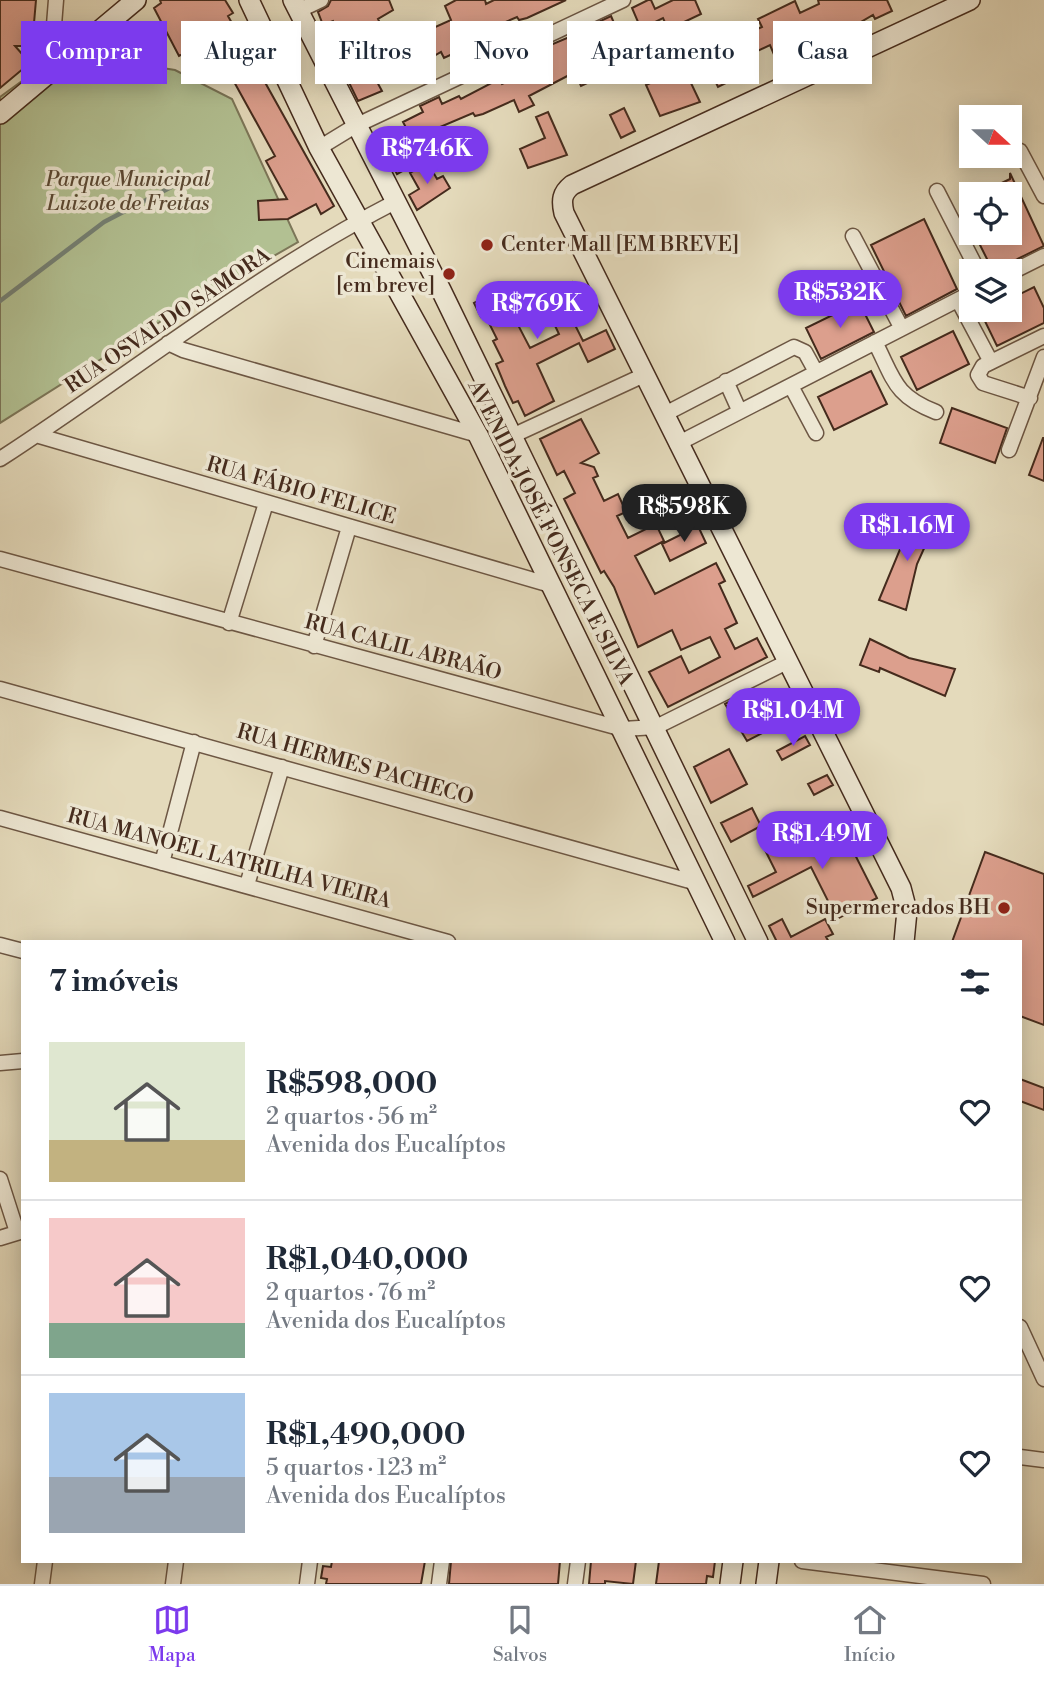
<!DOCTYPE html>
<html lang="pt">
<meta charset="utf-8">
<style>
body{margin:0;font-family:"Libre Bodoni",serif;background:#f6f6f7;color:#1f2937;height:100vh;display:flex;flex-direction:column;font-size:26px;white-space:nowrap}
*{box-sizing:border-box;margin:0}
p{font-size:23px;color:#747a83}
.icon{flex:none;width:38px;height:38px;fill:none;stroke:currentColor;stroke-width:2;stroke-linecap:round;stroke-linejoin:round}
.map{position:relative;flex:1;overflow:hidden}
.sheet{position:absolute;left:21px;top:940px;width:1001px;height:623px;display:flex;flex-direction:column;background:#fff;border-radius:0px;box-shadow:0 4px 18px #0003}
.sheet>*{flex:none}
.hud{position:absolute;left:21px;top:21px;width:1003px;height:63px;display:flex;gap:14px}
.needle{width:46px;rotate:111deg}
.controls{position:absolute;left:959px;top:105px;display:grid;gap:14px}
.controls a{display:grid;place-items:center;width:63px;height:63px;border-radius:0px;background:#fff;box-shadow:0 4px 18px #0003;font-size:35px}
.price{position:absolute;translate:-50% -60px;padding:0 16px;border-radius:24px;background:#7c3aed;color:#fff;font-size:23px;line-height:46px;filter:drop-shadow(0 2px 4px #0008)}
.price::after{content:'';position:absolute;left:50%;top:42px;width:21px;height:16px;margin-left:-10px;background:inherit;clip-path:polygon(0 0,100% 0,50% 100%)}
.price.current{background:#222;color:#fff}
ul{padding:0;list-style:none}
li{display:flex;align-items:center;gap:21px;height:175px;padding:0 28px}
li+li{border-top:2px solid #e0e1e3}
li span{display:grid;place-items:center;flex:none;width:196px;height:140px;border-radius:0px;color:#555}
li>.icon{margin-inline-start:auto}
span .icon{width:84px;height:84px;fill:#fffc;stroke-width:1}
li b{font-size:30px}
h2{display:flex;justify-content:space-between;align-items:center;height:84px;padding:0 28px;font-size:30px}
.pill{padding:0 24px;border-radius:0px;background:#fff;box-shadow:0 4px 18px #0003;font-size:24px;line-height:63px}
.pill.current{background:#7c3aed;color:#fff}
.tabs{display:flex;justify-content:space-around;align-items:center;height:98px;border-top:2px solid #e0e1e3;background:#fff;font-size:19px;color:#747a83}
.tabs a{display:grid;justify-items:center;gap:4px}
.tabs .current{color:#7c3aed}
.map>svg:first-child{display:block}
</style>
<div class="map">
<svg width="1044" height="1584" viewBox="0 0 1044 1584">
<rect width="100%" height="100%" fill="#e4dabb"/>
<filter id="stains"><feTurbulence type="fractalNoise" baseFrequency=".00286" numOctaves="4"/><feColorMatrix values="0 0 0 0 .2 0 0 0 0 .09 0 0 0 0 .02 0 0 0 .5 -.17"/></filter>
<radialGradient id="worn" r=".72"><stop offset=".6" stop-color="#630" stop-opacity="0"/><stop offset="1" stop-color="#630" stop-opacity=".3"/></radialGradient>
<path fill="#b2c092" stroke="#7c7658" stroke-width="2" d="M99 58 175 70 232 99 298 242 163 320 0 423V97L51 60Z"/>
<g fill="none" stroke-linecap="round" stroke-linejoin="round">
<path stroke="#758175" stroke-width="4.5" d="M0 301 104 222 177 184"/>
</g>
<path fill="#dc9f8d" stroke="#452b1d" stroke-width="2" fill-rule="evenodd" d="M0 0H36L32 46H15L30 63 0 88Z
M160 0H225L233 13 228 16 334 206 321 214 316 204 288 219 259 220 258 201 287 199 266 161 275 156 211 40 179 56 154 8 161 3Z
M331 0H389L393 10 378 19 387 38 405 30 420 34 451 20 445 6 456 0H485L486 4 494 0H566L527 18 519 20 517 17 478 34 459 47 461 50 444 58 441 52 410 70 408 65 376 80 382 91 358 101 335 54 345 50 333 21 323 25 318 12 328 6Z
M648 0H651L655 9 673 0H695L701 14 684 22 696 49 714 41 732 80 718 87 711 72 690 81 700 102 660 116 646 85 663 77 660 69 682 59 663 18 641 29 632 8Z
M818 0H887L892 11 875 19 873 15 835 37 832 31 775 57 770 45 745 57 737 38 762 27 758 19 795 1 800 13 819 4Z
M611 16 626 51 609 58 594 24Z
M574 35 594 80 581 86 575 72 529 96 534 105 519 112 514 100 483 114 475 116 473 113 412 139 403 122 423 112 420 106 439 97 442 104 459 96 461 99 499 79 502 84 525 74 522 67 529 63 527 60 549 50 548 46Z
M624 108 635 131 621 138 610 115Z
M548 112 567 155 528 168 520 149 545 138 536 117Z
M407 153 413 165 397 174 391 162Z
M428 163 437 179 443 176 450 188 417 210 409 195 419 189 410 173Z
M1010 173 1044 246 993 271 974 233H1010V194H979L1010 179Z
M924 219 957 289 906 316 871 245Z
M572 282 587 309 571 317 583 341 606 330 615 349 588 362 579 343 537 364 554 401 525 416 518 401 513 403 505 386 496 364 503 361 493 341 497 339 485 315 481 317 474 303 495 292 504 311ZM547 309 559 334 530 348 518 325Z
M1034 287 1044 308V323L997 346 981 313 988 310H1010V299Z
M859 302 874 332 821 359 806 328Z
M953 331 969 364 917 390 901 357Z
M871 371 887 404 834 430 818 397Z
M952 408 1007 428 995 463 940 443Z
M581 419 599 453 581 463 594 467 598 476 593 478 604 501 618 494 626 512 617 516 628 538 656 524 664 541 635 556 655 594 716 563 725 581 719 584 737 623 725 629 735 649 757 638 767 657 668 707 649 672 681 656 689 673 720 657 710 637 681 650 672 630 638 647 614 587 604 571 601 573 564 499 575 493 564 471 557 475 540 439Z
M1043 438H1044V481L1029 475Z
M909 515 935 524 917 564 906 610 879 600 906 535 903 533Z
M698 526 706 543 670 561 662 544Z
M870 639 909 658 955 669 945 696 880 668 879 672 860 665Z
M751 690 761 710 777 701 787 720 747 741 725 704Z
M805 736 810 745 782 760 777 751Z
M729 749 747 784 711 803 694 767Z
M827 775 833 785 814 795 808 784Z
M752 808 761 826 731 842 721 823Z
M834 828 842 842 847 839 877 898 837 919 811 867 753 897 748 886 776 872 765 850 788 839 792 846 806 839 808 842Z
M985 852 1044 874V1025L1020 1016V942H952Z
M782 919 791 937 825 919 833 934 826 937 829 942H777L769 926Z
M1020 1079 1044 1088V1110L1020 1101Z
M332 1561H425L421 1584H326L327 1579 321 1578 323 1566 331 1567Z
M451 1561H560L558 1584H449Z
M591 1561H636L633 1584 605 1581V1584H589Z
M659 1561H715L713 1577 707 1576 706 1584H656Z"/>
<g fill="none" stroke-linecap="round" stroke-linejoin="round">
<g stroke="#6d5744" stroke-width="17">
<path id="street" d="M298 11 321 0
M50 75 56 0
M319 148 355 126 623 0
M1020 151 1044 196
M937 191 978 271
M853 236 901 327
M1010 273 1044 256
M958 300 991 362
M875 342C894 379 894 396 936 412
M168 343 183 350 478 435
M726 381 739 410
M791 386 816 433
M1030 398 983 383 978 375 983 366 1044 336
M663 415 794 347 805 352 816 372
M36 435 554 586
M512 436 642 376
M677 444 971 293
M1009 450 1044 357
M0 459C131 374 255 274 395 202
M0 559 623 729 656 727 787 662
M229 623 266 503
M314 646 349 527
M0 689 697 883
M0 818 448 942
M162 863 194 742
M247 885 282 767
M0 945 23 951
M0 1063 23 1061
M0 1179 17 1232
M0 1238 23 1231
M1020 1327 1044 1379
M1020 1457 1044 1460
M802 1561 983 1584
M42 1584 45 1561
M173 1584 176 1561
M307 1584 310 1561
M439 1584 442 1561
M575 1584 578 1561"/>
</g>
<g stroke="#452b1d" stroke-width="22">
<path id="secondary" d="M249 0 319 148 478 435 725 942
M293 0 441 290 758 942
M0 114 136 0
M904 942 907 911 901 888 564 213C561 200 562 193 572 185L970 0
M730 1584 733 1561
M766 1584 769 1561"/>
</g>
<use href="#street" stroke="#ede7d3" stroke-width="14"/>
<use href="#secondary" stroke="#ede7d3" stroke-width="19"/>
</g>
<g fill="#8f2418" stroke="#ede7d3" stroke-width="2.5">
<circle cx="487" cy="245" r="7"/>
<circle cx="449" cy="274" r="7"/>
<circle cx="1004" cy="908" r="7"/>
</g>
<g text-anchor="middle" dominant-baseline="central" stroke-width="7" stroke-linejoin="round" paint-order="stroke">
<g font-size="21" font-style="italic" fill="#5b4934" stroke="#ede7d3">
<text x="128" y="180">Parque Municipal<tspan x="128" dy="24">Luizote de Freitas</tspan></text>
</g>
<g font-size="21" fill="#452b1d" stroke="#ede7d3" text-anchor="end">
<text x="501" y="245" text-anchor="start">Center Mall [EM BREVE]</text>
<text x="435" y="262">Cinemais<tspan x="435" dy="24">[em breve]</tspan></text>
<text x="990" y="908">Supermercados BH</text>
</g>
<g font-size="21" fill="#452b1d" stroke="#ede7d3">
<text transform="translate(168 321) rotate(-34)">RUA OSVALDO SAMORA</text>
<text transform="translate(301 491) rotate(16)">RUA FÁBIO FELICE</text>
<text transform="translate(550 533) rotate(63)">AVENIDA JOSÉ FONSECA E SILVA</text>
<text transform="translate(403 648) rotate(15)">RUA CALIL ABRAÃO</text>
<text transform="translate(355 765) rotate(16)">RUA HERMES PACHECO</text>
<text transform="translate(229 859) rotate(15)">RUA MANOEL LATRILHA VIEIRA</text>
</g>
</g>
<rect width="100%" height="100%" filter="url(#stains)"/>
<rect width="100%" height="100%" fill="url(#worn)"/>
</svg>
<div class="controls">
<a><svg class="needle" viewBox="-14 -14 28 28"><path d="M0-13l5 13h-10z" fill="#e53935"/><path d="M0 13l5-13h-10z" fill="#747a83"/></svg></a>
<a><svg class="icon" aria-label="locate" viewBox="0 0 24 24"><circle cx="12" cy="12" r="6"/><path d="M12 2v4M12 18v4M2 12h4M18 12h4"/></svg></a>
<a><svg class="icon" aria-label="layers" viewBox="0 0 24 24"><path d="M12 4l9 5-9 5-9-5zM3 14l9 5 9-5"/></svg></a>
</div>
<b class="price" style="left:427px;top:186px">R$746K</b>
<b class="price" style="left:840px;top:330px">R$532K</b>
<b class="price" style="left:537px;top:341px">R$769K</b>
<b class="price current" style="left:684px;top:544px">R$598K</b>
<b class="price" style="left:907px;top:563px">R$1.16M</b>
<b class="price" style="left:793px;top:748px">R$1.04M</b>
<b class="price" style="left:822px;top:871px">R$1.49M</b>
<div class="hud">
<a class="pill current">Comprar</a>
<a class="pill">Alugar</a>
<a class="pill">Filtros</a>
<a class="pill">Novo</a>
<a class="pill">Apartamento</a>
<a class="pill">Casa</a>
</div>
<section class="sheet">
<h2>7 imóveis<svg class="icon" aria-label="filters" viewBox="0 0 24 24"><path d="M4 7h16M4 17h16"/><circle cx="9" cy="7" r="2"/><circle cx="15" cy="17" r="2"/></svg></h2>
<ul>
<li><span style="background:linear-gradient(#dfe7d0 70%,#c2b280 0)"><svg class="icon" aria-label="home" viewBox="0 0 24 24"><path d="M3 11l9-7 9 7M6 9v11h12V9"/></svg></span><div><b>R$598,000</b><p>2 quartos · 56 m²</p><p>Avenida dos Eucalíptos</p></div><svg class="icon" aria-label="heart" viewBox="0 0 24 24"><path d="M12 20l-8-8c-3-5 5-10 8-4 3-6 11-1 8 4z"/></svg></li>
<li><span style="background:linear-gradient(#f6c9c9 75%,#7fa58c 0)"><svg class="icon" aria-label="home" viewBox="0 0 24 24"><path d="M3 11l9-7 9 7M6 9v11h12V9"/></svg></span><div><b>R$1,040,000</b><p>2 quartos · 76 m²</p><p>Avenida dos Eucalíptos</p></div><svg class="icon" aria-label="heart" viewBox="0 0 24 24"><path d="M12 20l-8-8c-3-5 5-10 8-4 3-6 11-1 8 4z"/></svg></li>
<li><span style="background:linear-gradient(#a9c7e8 60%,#9aa5b1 0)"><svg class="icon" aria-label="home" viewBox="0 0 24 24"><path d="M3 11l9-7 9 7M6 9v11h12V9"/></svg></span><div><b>R$1,490,000</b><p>5 quartos · 123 m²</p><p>Avenida dos Eucalíptos</p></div><svg class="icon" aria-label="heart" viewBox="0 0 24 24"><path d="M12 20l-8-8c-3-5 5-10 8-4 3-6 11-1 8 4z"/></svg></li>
</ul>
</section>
</div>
<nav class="tabs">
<a class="current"><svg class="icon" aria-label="map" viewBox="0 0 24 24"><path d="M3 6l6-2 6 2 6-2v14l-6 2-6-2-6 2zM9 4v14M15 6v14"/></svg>Mapa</a>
<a><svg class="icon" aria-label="saved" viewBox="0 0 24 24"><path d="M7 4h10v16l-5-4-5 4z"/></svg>Salvos</a>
<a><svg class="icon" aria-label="home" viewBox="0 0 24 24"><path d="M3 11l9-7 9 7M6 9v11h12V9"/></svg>Início</a>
</nav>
